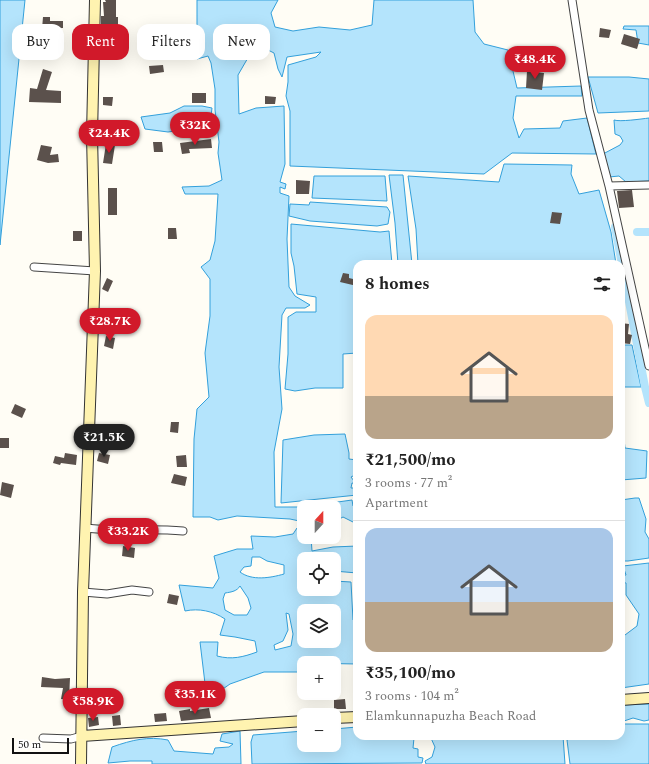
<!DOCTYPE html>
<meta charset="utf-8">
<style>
body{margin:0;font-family:Spectral,serif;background:#f2f2f2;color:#222;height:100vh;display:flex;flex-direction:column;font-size:15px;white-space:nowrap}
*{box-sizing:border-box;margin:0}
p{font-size:13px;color:#767676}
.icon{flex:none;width:22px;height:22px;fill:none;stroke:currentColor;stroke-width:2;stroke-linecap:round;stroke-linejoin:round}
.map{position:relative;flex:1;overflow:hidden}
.side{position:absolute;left:353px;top:260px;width:272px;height:480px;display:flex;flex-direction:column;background:#fff;border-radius:12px;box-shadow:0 4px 16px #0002}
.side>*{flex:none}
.banner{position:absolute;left:12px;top:24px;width:281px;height:36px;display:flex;gap:8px}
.needle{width:26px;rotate:21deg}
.controls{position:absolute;left:297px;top:500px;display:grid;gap:8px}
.controls a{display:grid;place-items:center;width:44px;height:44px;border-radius:8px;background:#fff;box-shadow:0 4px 16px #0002;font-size:20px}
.scale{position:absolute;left:12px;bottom:10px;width:57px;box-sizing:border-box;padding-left:4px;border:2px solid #111;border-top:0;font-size:11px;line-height:14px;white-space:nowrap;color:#111;-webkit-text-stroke:3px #fff;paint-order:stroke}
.price{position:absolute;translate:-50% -34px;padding:0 9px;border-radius:14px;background:#d1192a;color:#fff;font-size:13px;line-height:26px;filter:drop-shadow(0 1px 2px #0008)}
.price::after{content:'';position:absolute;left:50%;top:24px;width:12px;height:9px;margin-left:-6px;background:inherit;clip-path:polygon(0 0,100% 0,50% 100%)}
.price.on{background:#222;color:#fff}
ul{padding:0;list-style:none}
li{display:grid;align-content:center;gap:8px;height:212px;padding:0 12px}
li+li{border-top:1px solid #e0e0e0}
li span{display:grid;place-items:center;height:124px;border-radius:12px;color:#555}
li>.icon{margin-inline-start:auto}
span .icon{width:72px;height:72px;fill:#fffc;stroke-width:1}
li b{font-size:17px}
h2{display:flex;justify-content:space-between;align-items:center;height:48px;padding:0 12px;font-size:17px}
.tag{padding:0 14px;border-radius:12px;background:#fff;box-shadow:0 4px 16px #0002;font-size:14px;line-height:36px}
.tag.on{background:#d1192a;color:#fff}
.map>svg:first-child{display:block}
</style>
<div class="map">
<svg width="649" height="764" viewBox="0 0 649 764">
<rect width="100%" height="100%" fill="#fffdf5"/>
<path fill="#b4e4fc" stroke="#33a0db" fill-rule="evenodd" d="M0 0H25L0 245Z
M197 0H278L271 13 275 27 293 31 319 27 350 30 372 25 374 0H473L475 32 484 44 508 50 517 88 581 86 582 96H516L513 118 519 138 524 129 560 128 563 121 587 118 596 154 512 153 484 174 290 166V111L286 96 288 82V65L316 57 321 52 287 57 282 77 278 69 274 53 262 47 249 56 238 75 239 114 256 108 284 106 285 164 280 182 286 184 285 189 280 187V193L289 196 287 239 289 287 295 296 310 305 305 308H286L282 315 279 367 282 409 274 452 275 507H302L352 500 353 506H357V524L343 517 334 522V507H304V522L290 519 237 516 218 520 210 517H193L194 439 197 409 209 397 205 353 210 316V279L201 267 210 260 215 241 218 194H185L182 187 209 186 222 180 218 153 219 142 215 110V89L211 63 208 56 197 59Z
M624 26H649V45L638 43 636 30 623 29Z
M588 77H629L649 79V111L598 113Z
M184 106H202L212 108 210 124 206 129 192 125 180 126 175 131 168 132 145 129 141 117 170 113Z
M649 118V181L626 182 619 176 609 177 603 154 620 145 623 141 620 136 615 134 614 120C620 122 641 119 649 118Z
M504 164 572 165 571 174 579 194 599 190 611 232 616 264H418L416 229 408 176 499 182Z
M389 175H403L412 264H398L395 223Z
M314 176H385L387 201 312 198Z
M310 202 387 207 390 212 388 224 377 226 310 221 289 216 290 204 309 205Z
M291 224 380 232 389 231 392 264H357V353L343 354V388H315L295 391 285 389 288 354V317L296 312H316V297L297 294 294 266 291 253Z
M621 345H632L641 387H621Z
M622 421 625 448 647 451 646 478 621 480V422Z
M345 434 349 453V459L357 460V476L355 475 351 477 354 481 357 479V484L352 483 351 488H357V495L281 503 283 440 314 435Z
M635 498H639L646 519 645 532 649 539V558L628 561H621V500Z
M297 528H304V537H311L312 551 333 547 357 546V573L334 571V559H304V589H334V581L351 582 353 620H357V664L304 663V672H264L230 684 207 700 200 642H218L217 656C232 660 243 657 257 652L255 641 235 637 220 635 225 619C213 611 199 608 185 611L179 585 213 588 219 578 214 556 237 549H253L251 536 275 537 293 534ZM252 557H260L267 561 284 565V574C270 578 252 581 240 572L244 567 251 566ZM240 586 248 598 251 608 247 615H234L225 610 223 599 225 593C232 592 237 591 240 586ZM304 611H334V641H304ZM286 613 289 614 293 634 291 646 275 650 274 645 283 641 288 630Z
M649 563V684L621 688V631L625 635 637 626 639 614 626 595V583L621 582V576L626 575 623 566Z
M649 704V720L644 721 633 718 621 722V705Z
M621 724H649V764H570L567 740 578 736H621Z
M357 727V736H415L414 738 413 748 418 749V757L423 758 422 763 252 764 251 742 253 735 304 731V745H334V729Z
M240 731 241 764H152V761H130L108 763 112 747C132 740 148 736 168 740L174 751 213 754 215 748 229 747 233 744 220 741 222 734Z
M430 736H563L565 764H426L425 761 432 757 435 747Z"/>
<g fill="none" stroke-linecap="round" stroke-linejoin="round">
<path stroke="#b4e4fc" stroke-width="8" d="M615 227 645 387 649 403
M637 232H649"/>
</g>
<path fill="#5b514c" d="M105 0H116V17H118V27L101 26V16H104L103 2H106Z
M43 17H50V21H63V28L42 29Z
M600 28 611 30 609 38 599 37Z
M624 34 640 39 637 49 621 44Z
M163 65 164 72 150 74 149 66Z
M43 69 52 72 46 90 61 91V103L29 102 30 88 37 89Z
M527 71 544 73 542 90 526 88Z
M192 93H206V103H192Z
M265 96 276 97 275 104H265Z
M103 97H113L112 106 103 105Z
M211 139 212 148 189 149 190 153 182 154 180 143Z
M153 142H162L163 152H154Z
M106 144 115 145 112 164 103 163Z
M41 145 52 147 50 155 58 154 59 162 48 163 37 160Z
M296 180 310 181 309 194H296Z
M108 188H117V215H108Z
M632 190 634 207 619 208 617 191Z
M552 212 562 213 560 224 550 223Z
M168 228H176L177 239H168Z
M73 231H82V241H73Z
M343 273 349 274V278L357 280V286L340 282Z
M107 278 113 281 108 292 102 289Z
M621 323 629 324 628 334 632 335 630 344 621 343Z
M106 336 115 338 113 349 104 346Z
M15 404 26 409 22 418 11 413Z
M171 422H179L178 433 170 432Z
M0 438H9V448H0Z
M65 453 77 455 76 465 61 463 60 465 53 463 55 456 64 458Z
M99 453 110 455 108 464 97 461Z
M186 455 187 467H177L176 456Z
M174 474 187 477 185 486 171 483Z
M2 482 14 485 11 498 0 495Z
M123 546 135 548 134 558 122 556Z
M169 594 179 596 177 605 167 603Z
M42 677 55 679 70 678 69 700 61 699 63 688 41 687Z
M345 699 346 709H334V700Z
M209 708 211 718 181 721 179 711 190 709V711Z
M166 713 167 721 155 722 154 714Z
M120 715 121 725 113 726 112 716Z
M98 717 99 725 89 727 88 718Z"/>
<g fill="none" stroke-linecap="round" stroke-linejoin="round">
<g stroke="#444" stroke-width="9">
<path id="minor" d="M572 0 589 110 609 186
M649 185 609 186 649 366
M34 267 95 271
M85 528C118 532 150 528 183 531
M83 592 107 594 132 590 149 592
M43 738 71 739 82 736"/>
</g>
<g stroke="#333" stroke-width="12">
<path id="secondary" d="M621 700 649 698
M334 718 357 717
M82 736 304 721
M81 764 83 592 95 271 92 135 95 0"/>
</g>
<use href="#minor" stroke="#fff" stroke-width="7"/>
<use href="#secondary" stroke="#fff3b0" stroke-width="10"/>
</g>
</svg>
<div class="controls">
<a><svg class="needle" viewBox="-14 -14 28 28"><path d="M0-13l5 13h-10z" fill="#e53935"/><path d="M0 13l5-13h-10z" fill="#767676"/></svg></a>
<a><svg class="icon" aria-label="locate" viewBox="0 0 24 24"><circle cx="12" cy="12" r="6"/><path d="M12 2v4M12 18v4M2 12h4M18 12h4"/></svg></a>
<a><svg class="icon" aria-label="layers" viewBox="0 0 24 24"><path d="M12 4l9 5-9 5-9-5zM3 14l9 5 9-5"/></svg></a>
<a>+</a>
<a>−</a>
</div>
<div class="scale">50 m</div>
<b class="price" style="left:535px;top:80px">₹48.4K</b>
<b class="price" style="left:195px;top:146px">₹32K</b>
<b class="price" style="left:109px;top:154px">₹24.4K</b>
<b class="price" style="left:110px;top:342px">₹28.7K</b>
<b class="price on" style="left:104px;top:458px">₹21.5K</b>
<b class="price" style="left:128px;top:552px">₹33.2K</b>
<b class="price" style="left:195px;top:715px">₹35.1K</b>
<b class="price" style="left:93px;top:722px">₹58.9K</b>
<div class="banner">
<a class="tag">Buy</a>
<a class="tag on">Rent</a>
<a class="tag">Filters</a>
<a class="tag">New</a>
</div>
<section class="side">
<h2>8 homes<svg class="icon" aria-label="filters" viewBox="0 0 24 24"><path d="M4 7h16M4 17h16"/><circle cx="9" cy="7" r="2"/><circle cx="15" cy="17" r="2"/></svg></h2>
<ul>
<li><span style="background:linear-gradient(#ffd9b3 65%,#b9a48a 0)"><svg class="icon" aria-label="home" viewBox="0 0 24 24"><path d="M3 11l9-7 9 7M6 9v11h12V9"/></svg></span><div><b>₹21,500/mo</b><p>3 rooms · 77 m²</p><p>Apartment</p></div></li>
<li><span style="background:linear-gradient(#a9c7e8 60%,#b9a48a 0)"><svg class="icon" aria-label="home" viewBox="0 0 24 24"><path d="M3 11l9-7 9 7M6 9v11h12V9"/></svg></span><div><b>₹35,100/mo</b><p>3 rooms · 104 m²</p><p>Elamkunnapuzha Beach Road</p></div></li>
</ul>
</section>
</div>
